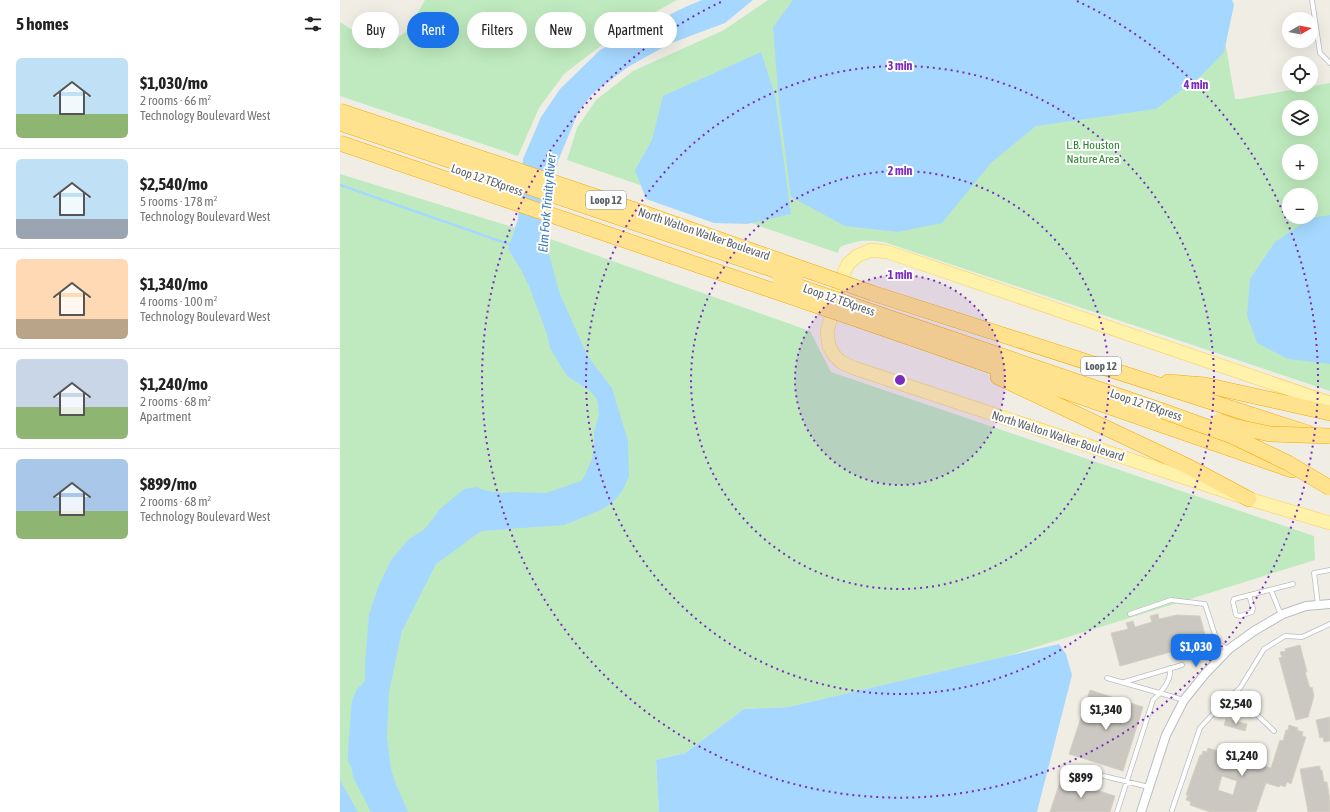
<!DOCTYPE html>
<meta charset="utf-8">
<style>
body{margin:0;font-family:"Asap Condensed",sans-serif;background:#f6f6f6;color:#222;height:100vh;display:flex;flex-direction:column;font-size:15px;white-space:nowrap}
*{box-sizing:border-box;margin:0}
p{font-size:13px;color:#767676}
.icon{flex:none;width:22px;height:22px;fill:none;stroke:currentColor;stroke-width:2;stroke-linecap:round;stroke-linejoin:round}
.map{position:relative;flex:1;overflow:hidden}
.details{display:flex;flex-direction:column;background:#fff;width:340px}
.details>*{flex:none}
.banner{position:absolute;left:12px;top:12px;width:380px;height:36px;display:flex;gap:8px}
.needle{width:26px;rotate:80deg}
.buttons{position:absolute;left:942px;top:12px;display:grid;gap:8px}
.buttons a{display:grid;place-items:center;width:36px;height:36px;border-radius:50%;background:#fff;box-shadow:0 4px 16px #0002;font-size:20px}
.price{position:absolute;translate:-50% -34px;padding:0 9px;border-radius:8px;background:#fff;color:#222;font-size:13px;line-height:26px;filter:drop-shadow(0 1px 2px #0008)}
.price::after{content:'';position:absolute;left:50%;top:24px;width:12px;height:9px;margin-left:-6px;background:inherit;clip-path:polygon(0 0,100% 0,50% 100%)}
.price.selected{background:#1a73e8;color:#fff}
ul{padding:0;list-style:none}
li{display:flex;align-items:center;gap:12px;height:100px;padding:0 16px}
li+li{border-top:1px solid #e0e0e0}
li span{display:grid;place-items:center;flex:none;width:112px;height:80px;border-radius:6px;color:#555}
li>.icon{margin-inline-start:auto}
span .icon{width:48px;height:48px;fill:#fffc;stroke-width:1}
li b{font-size:17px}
h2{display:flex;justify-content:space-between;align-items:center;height:48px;padding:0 16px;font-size:17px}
.tag{padding:0 14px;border-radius:18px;background:#fff;box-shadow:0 4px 16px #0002;font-size:14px;line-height:36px}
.tag.selected{background:#1a73e8;color:#fff}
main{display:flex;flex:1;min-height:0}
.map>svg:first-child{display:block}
</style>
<main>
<section class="details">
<h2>5 homes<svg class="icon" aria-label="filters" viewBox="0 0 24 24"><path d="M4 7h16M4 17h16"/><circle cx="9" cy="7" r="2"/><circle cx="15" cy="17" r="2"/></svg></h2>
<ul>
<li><span style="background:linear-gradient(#bfe0f5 70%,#8fb573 0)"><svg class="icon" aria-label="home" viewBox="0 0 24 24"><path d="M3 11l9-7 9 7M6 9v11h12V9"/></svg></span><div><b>$1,030/mo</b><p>2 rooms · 66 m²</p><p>Technology Boulevard West</p></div></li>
<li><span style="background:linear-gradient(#bfe0f5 75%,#9aa5b1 0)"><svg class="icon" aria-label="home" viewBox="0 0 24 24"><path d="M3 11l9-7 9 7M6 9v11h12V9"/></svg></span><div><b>$2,540/mo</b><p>5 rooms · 178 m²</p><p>Technology Boulevard West</p></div></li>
<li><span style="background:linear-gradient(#ffd9b3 75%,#b9a48a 0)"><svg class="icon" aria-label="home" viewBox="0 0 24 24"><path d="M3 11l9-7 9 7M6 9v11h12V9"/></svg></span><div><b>$1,340/mo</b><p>4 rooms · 100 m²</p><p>Technology Boulevard West</p></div></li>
<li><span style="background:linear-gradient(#c9d6e8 60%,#8fb573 0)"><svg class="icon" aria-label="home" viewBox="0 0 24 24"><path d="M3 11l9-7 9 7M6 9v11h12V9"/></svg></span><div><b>$1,240/mo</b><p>2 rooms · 68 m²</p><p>Apartment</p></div></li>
<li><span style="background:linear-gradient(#a9c7e8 65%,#8fb573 0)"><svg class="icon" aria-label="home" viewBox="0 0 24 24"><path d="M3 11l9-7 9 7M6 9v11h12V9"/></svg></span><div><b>$899/mo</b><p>2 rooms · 68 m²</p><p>Technology Boulevard West</p></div></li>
</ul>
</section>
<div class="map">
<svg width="990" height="812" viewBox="0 0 990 812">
<rect width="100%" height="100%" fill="#f0eee4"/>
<path fill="#bfeabf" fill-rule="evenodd" d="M85 0H337L280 31 224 74 199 108 178 156 0 96V22L41 49 67 31Z
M428 0H878L895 99H900L990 83V391L544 242C524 240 519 240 500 247L498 253 227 160 237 128 256 100 293 71 384 30ZM949 107H971V129H949ZM949 151H971V173H949ZM949 195H971V217H949Z
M0 174 202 236 470 331 491 372 974 536 975 560 664 657 448 707 404 709 345 753 316 760 319 812H0Z"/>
<path fill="#a6d8ff" d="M362 0H413L385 23 329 44 288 67 252 94 238 113 218 161 204 237 220 294 248 357 272 388 288 441 289 476 283 490 273 502 261 510 224 525 142 531 131 538 121 546 96 564 62 631 49 692 47 737 51 769 55 782 68 812H31L13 777 12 769 8 761V749L12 700 17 689 25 681V663L29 614 39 585 51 560 69 539 82 531 89 524 100 509 124 489 137 487 143 490 164 493 171 492 206 493 241 481 244 477 252 459 254 447V432L259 415 257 399 249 390 227 376 220 365 210 348 207 334 189 286 180 268 168 249 178 219 183 159 201 117 220 89 260 50 345 7Z
M453 0H892L894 5 884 52 862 75 816 109 696 126 651 163 602 223 558 232 505 226 451 197 439 104 433 27Z
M421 52 435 95 451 214 407 224 374 223 306 199 295 170 312 140 323 96Z
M990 215V364L948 359 917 343 907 315 910 279 935 242 971 218Z
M719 644 726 654 732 675 697 812H319L316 760 345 753 404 709 448 707Z
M0 780 18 812H0Z"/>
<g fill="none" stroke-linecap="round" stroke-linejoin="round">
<path stroke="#a6d8ff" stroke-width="2.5" d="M0 185 171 245"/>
</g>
<path fill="#cbc8c1" stroke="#d6d0c2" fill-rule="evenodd" d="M818 614 819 619 837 615 860 616 867 642 780 666 771 633 788 629 786 623 793 621 795 627 812 622 810 616Z
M960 645 967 672H965L970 688 972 687 974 696 968 717 956 720 939 658 942 657 940 652 946 651 945 649Z
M750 690 803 707 783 771 729 754Z
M990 717V741L984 742 983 737 980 738 976 720Z
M886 719 907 724 905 731 884 725Z
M949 725 958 728 957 730 963 732 962 736 966 737 951 784 947 782 945 787 940 785 939 787 926 783 916 812H870L850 805 851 802 846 800 848 795H846L851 780 860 755H862L863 751 867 752 868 748 931 768 940 740 943 741 946 730H948ZM882 776 897 781 893 795 878 790Z
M980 766V770H982L984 782H987L990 801V812H968L960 769Z
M721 779 775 796 770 812H710Z"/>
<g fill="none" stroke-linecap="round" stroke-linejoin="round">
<g stroke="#b9bdc2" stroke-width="5.5">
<path id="lane" d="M972 0 980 53 990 63
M931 590 941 615
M909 595 913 608 912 612 900 616 896 615 893 602 894 599C914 594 933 589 953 584
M978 605 974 573 990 570
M790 614 831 600 865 604 878 644 888 649
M767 678 844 700
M784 682 842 665
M894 693 934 731
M731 768 809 787
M832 810 860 728 883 703 900 688 924 649 945 636 962 637 990 624
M777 812 813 700C821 693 832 680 830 668"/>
</g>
<g stroke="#b9bdc2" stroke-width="10">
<path id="street" d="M801 812 826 735 844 700 865 674 889 649 914 631 943 614 966 606 990 604"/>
</g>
<g stroke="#ffce4f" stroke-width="14">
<path id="primary" d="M990 403 548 252 531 250 517 256 508 264 502 277 487 332 489 346 494 355 501 362 514 368 909 499 990 523"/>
</g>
<g stroke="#f5a900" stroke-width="16">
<path id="highway" d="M532 293 968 433
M527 310 820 410
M522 321 952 470
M658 377 849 467 909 499
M828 382 865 385 990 413"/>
</g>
<use href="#lane" stroke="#fff" stroke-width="4"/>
<use href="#street" stroke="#fff" stroke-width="8"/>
<use href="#primary" stroke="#fff2ab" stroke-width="13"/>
<use href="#highway" stroke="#ffe28d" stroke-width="15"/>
<g stroke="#f5a900" stroke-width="16" stroke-linecap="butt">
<path id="highway-bridge" d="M0 111 266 200 532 293
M0 123 455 277
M0 143 522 321
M440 280 527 310
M820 410 892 436 948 463 990 488
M879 421 897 427 930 434 990 436"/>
</g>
<use href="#highway-bridge" stroke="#ffe28d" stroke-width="15"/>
</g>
<circle cx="560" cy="380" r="105" fill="#7b2cbf" fill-opacity=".12"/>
<g fill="none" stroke="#7b2cbf" stroke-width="2" stroke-dasharray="2 4">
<circle cx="560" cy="380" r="105"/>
<circle cx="560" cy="380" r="209"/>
<circle cx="560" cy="380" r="314"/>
<path d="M737 1A418 418 0 1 1 383 1"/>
</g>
<g text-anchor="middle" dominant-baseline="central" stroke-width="4" stroke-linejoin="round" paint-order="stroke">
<g fill="#fff" stroke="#8d9094" stroke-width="1">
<rect x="246" y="191" width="40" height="18" rx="3"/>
<rect x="741" y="357" width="40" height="18" rx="3"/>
</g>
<g font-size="11" font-weight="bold" fill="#5c6166">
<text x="266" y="200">Loop 12</text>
<text x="761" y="366">Loop 12</text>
</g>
<g font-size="12" fill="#2c8530" stroke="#fff">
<text x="753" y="145">L.B. Houston<tspan x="753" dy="14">Nature Area</tspan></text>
</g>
<g font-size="12" fill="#5c6166" stroke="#fff">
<text transform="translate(147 180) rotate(19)">Loop 12 TEXpress</text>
<text transform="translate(364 234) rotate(19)">North Walton Walker Boulevard</text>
<text transform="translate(499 300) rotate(19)">Loop 12 TEXpress</text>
<text transform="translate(806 405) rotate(19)">Loop 12 TEXpress</text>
<text transform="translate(718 436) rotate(18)">North Walton Walker Boulevard</text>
</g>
<g font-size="13" font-style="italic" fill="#3878bc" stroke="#fff">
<text transform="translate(207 203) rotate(-85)">Elm Fork Trinity River</text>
</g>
</g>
<circle cx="560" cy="380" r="6" fill="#7b2cbf" stroke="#fff" stroke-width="2"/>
<g font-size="12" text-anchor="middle" font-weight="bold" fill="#7b2cbf" stroke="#fff" stroke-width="4" stroke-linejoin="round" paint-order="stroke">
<text x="560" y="70">3 min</text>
<text x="856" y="89">4 min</text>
<text x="560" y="175">2 min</text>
<text x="560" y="279">1 min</text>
</g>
</svg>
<div class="buttons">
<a><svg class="needle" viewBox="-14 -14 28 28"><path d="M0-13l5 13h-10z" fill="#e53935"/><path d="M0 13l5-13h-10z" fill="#767676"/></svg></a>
<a><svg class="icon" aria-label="locate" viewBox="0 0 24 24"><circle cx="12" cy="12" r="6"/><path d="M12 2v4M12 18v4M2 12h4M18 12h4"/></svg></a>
<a><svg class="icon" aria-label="layers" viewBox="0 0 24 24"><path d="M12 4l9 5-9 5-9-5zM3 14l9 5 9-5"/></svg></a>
<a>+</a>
<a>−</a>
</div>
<b class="price selected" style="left:856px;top:668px">$1,030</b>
<b class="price" style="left:896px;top:725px">$2,540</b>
<b class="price" style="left:766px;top:731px">$1,340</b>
<b class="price" style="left:902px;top:777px">$1,240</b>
<b class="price" style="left:741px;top:799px">$899</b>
<div class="banner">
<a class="tag">Buy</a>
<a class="tag selected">Rent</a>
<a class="tag">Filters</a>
<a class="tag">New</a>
<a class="tag">Apartment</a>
</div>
</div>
</main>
